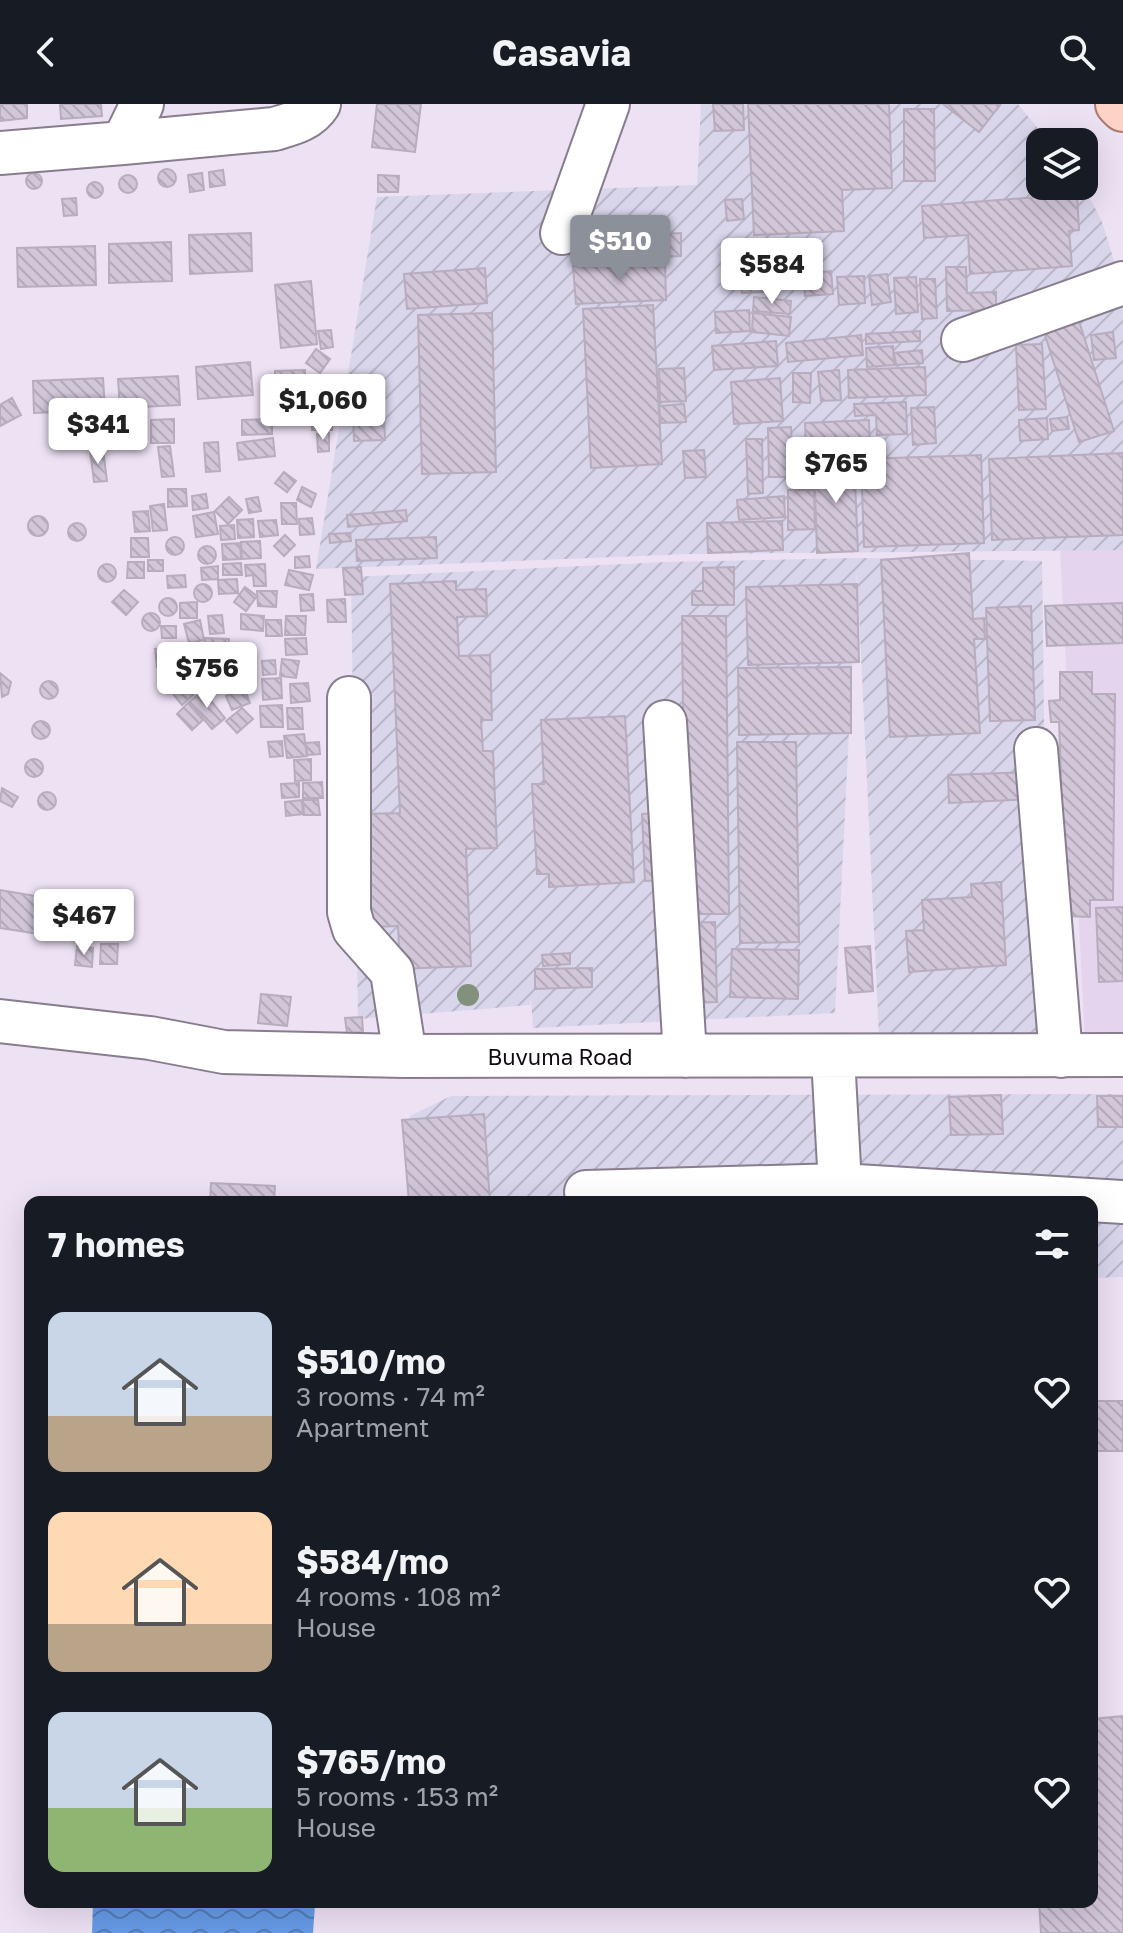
<!DOCTYPE html>
<meta charset="utf-8">
<style>
body{margin:0;font-family:"Golos Text",sans-serif;background:#242831;color:#f1f3f6;height:100vh;display:flex;flex-direction:column;font-size:30px;white-space:nowrap}
*{box-sizing:border-box;margin:0}
p{font-size:26px;color:#9ea1a6}
.icon{flex:none;width:44px;height:44px;fill:none;stroke:currentColor;stroke-width:2;stroke-linecap:round;stroke-linejoin:round}
.map{position:relative;flex:1;overflow:hidden}
.drawer{position:absolute;left:24px;top:1092px;width:1074px;height:712px;display:flex;flex-direction:column;background:#171b24;border-radius:16px;box-shadow:0 8px 32px #0002}
.drawer>*{flex:none}
.tools{position:absolute;left:1026px;top:24px;display:grid;gap:16px}
.tools a{display:grid;place-items:center;width:72px;height:72px;border-radius:16px;background:#171b24;box-shadow:0 8px 32px #0002;font-size:40px}
.price{position:absolute;translate:-50% -68px;padding:0 18px;border-radius:8px;background:#fff;color:#222;font-size:26px;line-height:52px;filter:drop-shadow(0 2px 4px #0008)}
.price::after{content:'';position:absolute;left:50%;top:48px;width:24px;height:18px;margin-left:-12px;background:inherit;clip-path:polygon(0 0,100% 0,50% 100%)}
.price.current{background:#8c9099;color:#fff}
ul{padding:0;list-style:none}
li{display:flex;align-items:center;gap:24px;height:200px;padding:0 24px}
li span{display:grid;place-items:center;flex:none;width:224px;height:160px;border-radius:16px;color:#555}
li>.icon{margin-inline-start:auto}
span .icon{width:96px;height:96px;fill:#fffc;stroke-width:1}
li b{font-size:34px}
h2{display:flex;justify-content:space-between;align-items:center;height:96px;padding:0 24px;font-size:34px}
header{display:flex;justify-content:space-between;align-items:center;height:104px;padding:0 24px;background:#171b24;font-size:36px;font-weight:700}
.map>svg:first-child{display:block}
</style>
<header><svg class="icon" aria-label="back" viewBox="0 0 24 24"><path d="M15 5l-7 7 7 7"/></svg>Casavia<svg class="icon" aria-label="search" viewBox="0 0 24 24"><circle cx="10" cy="10" r="6"/><path d="M15 15l6 6"/></svg></header>
<div class="map">
<svg width="1123" height="1829" viewBox="0 0 1123 1829">
<defs>
<pattern id="industrial-furrows" width="10" height="10" patternUnits="userSpaceOnUse" patternTransform="scale(2)"><rect width="10" height="10" fill="#d9d5eb"/><path d="M-1 1l2-2M0 10L10 0M9 11l2-2" fill="none" stroke="#b9b6c8"/></pattern>
<pattern id="water-waves" width="16" height="10" patternUnits="userSpaceOnUse" patternTransform="scale(2)"><rect width="16" height="10" fill="#669be6"/><path d="M0 5q4-4 8 0t8 0" fill="none" stroke="#527db9"/></pattern>
<pattern id="building-back-hatch" width="6" height="6" patternUnits="userSpaceOnUse" patternTransform="scale(2)"><rect width="6" height="6" fill="#d2c6d9"/><path d="M-1 5l2 2M0 0l6 6M5-1l2 2" fill="none" stroke="#b3a9b9"/></pattern>
</defs>
<rect width="100%" height="100%" fill="#ede1f4"/>
<path fill="#e4d4ed" d="M1060 445 1123 446V934L1085 938Z"/>
<path fill="url(#industrial-furrows)" d="M701 0H1018L1049 38H1040V82H1084L1102 118 1123 186V446L689 450 316 465 377 93 697 81Z
M857 454 1042 457 1048 935 879 932 857 466 835 909 533 924 531 894 530 901 358 915 351 473 667 458Z
M1123 990V1173L1092 1174V1098H412L410 1012 451 992Z"/>
<path fill="url(#water-waves)" d="M93 1798 315 1801 313 1829H92Z"/>
<path fill="url(#building-back-hatch)" stroke="#b8adbf" stroke-width="2" d="M0 0H27V14L0 17Z
M60 0H101L102 12 61 15Z
M377 0H421L415 48 372 43Z
M713 0H743L744 26 715 27Z
M748 0H889L892 84 842 86 844 127 754 131Z
M943 0H1001L979 28Z
M904 5H934L935 77H904Z
M158 74a9 9 0 1 1 18 0a9 9 0 1 1-18 0Z
M223 66 225 81 210 83 209 68Z
M202 69 204 86 190 88 188 71Z
M26 77a8 8 0 1 1 16 0a8 8 0 1 1-16 0Z
M119 80a9 9 0 1 1 18 0a9 9 0 1 1-18 0Z
M378 71 399 72 398 88H378Z
M87 86a8 8 0 1 1 16 0a8 8 0 1 1-16 0Z
M1077 90 1079 126 1069 127 1072 162 970 170 968 131 924 134 922 102Z
M76 94 77 111 64 112 62 95Z
M742 95 744 115 727 117 725 96Z
M251 129 252 167 190 170 189 131Z
M681 129V152L638 154 637 131Z
M171 138 172 177 109 179V140Z
M95 142 96 181 18 183 17 144Z
M665 158 666 196 576 200 573 162Z
M946 163H966L967 189 996 188V206L947 207Z
M485 164 487 199 407 205 404 170Z
M831 167 833 190 805 192 803 170Z
M763 170V188L742 189 741 171Z
M887 170 891 198 872 201 869 172Z
M864 172 865 199 839 201 837 173Z
M916 173 918 208 896 210 894 174Z
M920 175H935L937 214 922 215Z
M311 177 317 240 281 244 275 181Z
M754 193 791 197 790 210 753 207Z
M653 201 662 360 591 364 583 205Z
M749 206 750 227 716 229 715 208Z
M492 209 496 368 422 370 418 211Z
M753 209 791 213 789 232 752 228Z
M1078 214 1114 327 1079 338 1043 225Z
M331 226 333 243 321 245 318 227Z
M920 227V237L866 240V230Z
M1113 228 1116 254 1094 256 1091 231Z
M861 231 863 251 788 258 786 239Z
M776 237 778 262 714 266 712 242Z
M1042 240 1046 305 1019 306 1016 241Z
M893 242 894 261 867 263 866 244Z
M316 245 330 255 320 269 306 259Z
M922 246 923 259 896 261 894 249Z
M250 258 253 291 198 295 196 263Z
M925 263 926 291 849 294 848 266Z
M684 264 686 297 660 298 659 265Z
M305 266V284H275V267Z
M839 266 841 296 821 297 818 268Z
M793 269H811L810 299 793 298Z
M178 272 180 301 120 304 118 275Z
M103 274 105 306 34 309 33 277Z
M780 274 783 317 734 320 731 278Z
M316 282H338V303L315 302Z
M287 287 289 310 269 312 268 289Z
M12 294 21 311 0 322V301Z
M906 298 907 330 877 331 876 311 855 312 854 300Z
M684 300 686 318 661 319 659 302Z
M934 303 936 339 913 341 911 304Z
M384 308 385 336 354 337 353 309Z
M312 309H332V326H312Z
M1067 313 1069 325 1052 327 1050 315Z
M1047 314 1048 335 1020 337 1019 316Z
M174 315V339H151V316Z
M272 315V330L242 331V316Z
M869 316 870 345 806 348 805 319Z
M791 323 793 373H769L768 324Z
M329 329V347L318 348 317 330Z
M273 334 275 352 239 356 237 339Z
M746 335H762L763 389 748 390Z
M218 338 220 367 206 368 204 339Z
M170 342 174 372 162 373 158 343Z
M103 345 107 377 94 378 90 346Z
M704 346 706 373 685 374 683 347Z
M1123 349V431L992 436 989 355Z
M981 351 984 439 864 443 861 355Z
M854 353 858 447 817 449 814 354Z
M284 368 296 377 287 388 275 379Z
M302 383 316 390 311 403 297 396Z
M168 385H186L187 402 168 403Z
M788 386H814L815 425 788 426Z
M206 390 208 404 193 406 192 392Z
M784 392 785 413 739 416 737 396Z
M229 393 242 406 228 420 215 407Z
M258 393 261 407 249 409 246 395Z
M281 399H296L297 420H282Z
M164 400 167 426 153 427 150 402Z
M406 406 407 417 348 423 347 411Z
M148 407 150 427 135 428 133 408Z
M214 408 218 430 196 433 193 412Z
M28 422a10 10 0 1 1 20 0a10 10 0 1 1-20 0Z
M312 414 314 430 300 431 299 415Z
M253 415 254 433 238 434 237 416Z
M276 416 278 431 260 433 258 417Z
M782 417 783 446 708 449 707 419Z
M68 428a9 9 0 1 1 18 0a9 9 0 1 1-18 0Z
M234 421 235 435 221 436 220 422Z
M350 429 351 437 330 439 329 430Z
M285 431 295 441 284 452 274 442Z
M166 442a9 9 0 1 1 18 0a9 9 0 1 1-18 0Z
M436 433 437 454 357 457 356 436Z
M131 434H148L149 453H131Z
M260 437 261 454 242 455 241 438Z
M240 439 241 455 223 456 222 440Z
M198 451a9 9 0 1 1 18 0a9 9 0 1 1-18 0Z
M969 449 973 515 984 514 985 535H974L980 629 890 633 881 456Z
M309 452 310 463 295 464V453Z
M148 456H163V467H148Z
M128 458H144V474H127Z
M241 459 242 471H223V460Z
M98 469a9 9 0 1 1 18 0a9 9 0 1 1-18 0Z
M265 460 266 482H254L253 471 246 472 245 461Z
M218 462V475L202 476 201 464Z
M361 463 363 490 345 491 343 464Z
M734 463V501H692V487H703V464Z
M289 466 313 471 309 486 285 481Z
M185 471 186 483 168 484 167 472Z
M237 475 238 489 219 490 218 476Z
M456 477V486L486 485 487 512 457 513 459 552 490 551 492 616H481L483 647H493L497 744 466 745 471 862 400 865 398 822 370 823 365 710 400 709 390 480Z
M194 489a9 9 0 1 1 18 0a9 9 0 1 1-18 0Z
M857 480 859 558 748 561 746 483Z
M245 483 257 492 246 507 234 498Z
M124 486 138 498 126 511 112 498Z
M257 487H277L276 503 258 502Z
M313 490 314 506 301 507 300 491Z
M159 503a9 9 0 1 1 18 0a9 9 0 1 1-18 0Z
M345 495 346 518H328L327 496Z
M197 498V514H180V499Z
M1123 499V539L1047 542 1045 502Z
M1031 502 1035 616 990 617 986 504Z
M142 518a9 9 0 1 1 18 0a9 9 0 1 1-18 0Z
M241 510 264 512 263 527 241 525Z
M222 511 224 529 210 530 208 512Z
M286 512H306L305 531H285Z
M682 512H726L729 810H685Z
M200 516 204 536 189 539 184 520Z
M266 516H281L282 532H266Z
M161 522H176V534H162Z
M205 534 229 535 228 552 205 551Z
M306 534 307 550 286 551 285 535Z
M177 543 179 561 157 563 155 545Z
M282 555 299 557 296 574 280 572Z
M190 556 201 570 188 581 177 567Z
M275 556 276 570 263 571 262 557Z
M225 571a9 9 0 1 1 18 0a9 9 0 1 1-18 0Z
M851 563V629L739 631 738 564Z
M176 565 178 582 164 584 162 566Z
M1060 568H1092V590H1115L1113 796H1090V813L1066 812 1059 618H1051L1049 597 1060 596Z
M0 569 11 578 8 590 2 593Z
M281 574 282 594 263 596 262 575Z
M40 586a9 9 0 1 1 18 0a9 9 0 1 1-18 0Z
M308 579 310 597 291 599 290 580Z
M184 581 193 591 182 601 173 590Z
M244 584 250 599 232 606 226 592Z
M203 587 225 614 212 625 189 598Z
M188 599 203 616 192 626 177 610Z
M282 601 283 623H261L260 602Z
M242 604 253 615 237 629 226 617Z
M287 604H302L303 625H288Z
M625 612 634 778 549 783V770H537L532 680H544L541 616Z
M32 626a9 9 0 1 1 18 0a9 9 0 1 1-18 0Z
M304 630 307 652 287 654 284 632Z
M282 637 283 652 270 653 268 638Z
M319 638 320 650 307 651 306 639Z
M737 638H796L799 838 740 839Z
M25 664a9 9 0 1 1 18 0a9 9 0 1 1-18 0Z
M311 655V676L295 677 294 656Z
M1031 668 1032 695 949 699 948 671Z
M322 678 323 694H303V679Z
M299 679V693L282 694 281 680Z
M2 684 18 693 12 703 0 697Z
M38 697a9 9 0 1 1 18 0a9 9 0 1 1-18 0Z
M302 696 303 710 286 712 285 698Z
M303 696H318L320 711H304Z
M664 709 668 776 645 777 642 710Z
M1001 778 1006 861 909 868 906 827 924 826 922 796 972 793 971 780Z
M0 786 65 797 59 833 0 824Z
M1123 803V877L1099 878 1096 804Z
M715 818 717 898 686 899 682 819Z
M101 840H118L117 860H100Z
M77 842 93 844 92 863 75 861Z
M870 842 873 887 849 889 845 844Z
M732 845 799 846 798 895 730 893Z
M570 849V860L543 862 542 851Z
M592 864V883L535 885V865Z
M261 890 291 893 287 922 258 919Z
M362 913 363 928 347 929 345 914Z
M1001 991 1003 1030 951 1031 949 993Z
M1097 992H1123V1023H1098Z
M484 1010 490 1098H409L402 1016Z
M211 1079 275 1082 274 1098H210Z
M1092 1297H1123V1347H1092Z
M1123 1612V1829H1041L1039 1798H1092V1615Z"/>
<g fill="none" stroke-linecap="round" stroke-linejoin="round">
<g stroke="#887d8e" stroke-width="46">
<path id="minor" d="M123 39 274 25C291 20 309 16 319 0
M0 49 123 39 142 0
M562 129 608 0
M963 236 1123 179
M349 594V808L354 825 392 868 405 952
M665 618 685 952
M1036 645 1061 952
M0 917 150 934 224 948 405 952 1123 951
M833 953 840 1081
M586 1088 840 1081 1123 1098"/>
</g>
<g stroke="#a97a6f" stroke-width="48">
<path id="major" d="M1118 0 1123 5"/>
</g>
<use href="#minor" stroke="#fff" stroke-width="42"/>
<use href="#major" stroke="#fdd3c7" stroke-width="44"/>
</g>
<circle fill="#81917b" cx="468" cy="891" r="11"/>
<g text-anchor="middle" dominant-baseline="central" stroke-width="6" stroke-linejoin="round" paint-order="stroke">
<g font-size="22" fill="#0f0b11" stroke="#fff">
<text x="560" y="952">Buvuma Road</text>
</g>
</g>
</svg>
<div class="tools">
<a><svg class="icon" aria-label="layers" viewBox="0 0 24 24"><path d="M12 4l9 5-9 5-9-5zM3 14l9 5 9-5"/></svg></a>
</div>
<b class="price current" style="left:620px;top:179px">$510</b>
<b class="price" style="left:772px;top:202px">$584</b>
<b class="price" style="left:323px;top:338px">$1,060</b>
<b class="price" style="left:98px;top:362px">$341</b>
<b class="price" style="left:836px;top:401px">$765</b>
<b class="price" style="left:207px;top:606px">$756</b>
<b class="price" style="left:84px;top:853px">$467</b>
<section class="drawer">
<h2>7 homes<svg class="icon" aria-label="filters" viewBox="0 0 24 24"><path d="M4 7h16M4 17h16"/><circle cx="9" cy="7" r="2"/><circle cx="15" cy="17" r="2"/></svg></h2>
<ul>
<li><span style="background:linear-gradient(#c9d6e8 65%,#b9a48a 0)"><svg class="icon" aria-label="home" viewBox="0 0 24 24"><path d="M3 11l9-7 9 7M6 9v11h12V9"/></svg></span><div><b>$510/mo</b><p>3 rooms · 74 m²</p><p>Apartment</p></div><svg class="icon" aria-label="heart" viewBox="0 0 24 24"><path d="M12 20l-8-8c-3-5 5-10 8-4 3-6 11-1 8 4z"/></svg></li>
<li><span style="background:linear-gradient(#ffd9b3 70%,#b9a48a 0)"><svg class="icon" aria-label="home" viewBox="0 0 24 24"><path d="M3 11l9-7 9 7M6 9v11h12V9"/></svg></span><div><b>$584/mo</b><p>4 rooms · 108 m²</p><p>House</p></div><svg class="icon" aria-label="heart" viewBox="0 0 24 24"><path d="M12 20l-8-8c-3-5 5-10 8-4 3-6 11-1 8 4z"/></svg></li>
<li><span style="background:linear-gradient(#c9d6e8 60%,#8fb573 0)"><svg class="icon" aria-label="home" viewBox="0 0 24 24"><path d="M3 11l9-7 9 7M6 9v11h12V9"/></svg></span><div><b>$765/mo</b><p>5 rooms · 153 m²</p><p>House</p></div><svg class="icon" aria-label="heart" viewBox="0 0 24 24"><path d="M12 20l-8-8c-3-5 5-10 8-4 3-6 11-1 8 4z"/></svg></li>
</ul>
</section>
</div>
